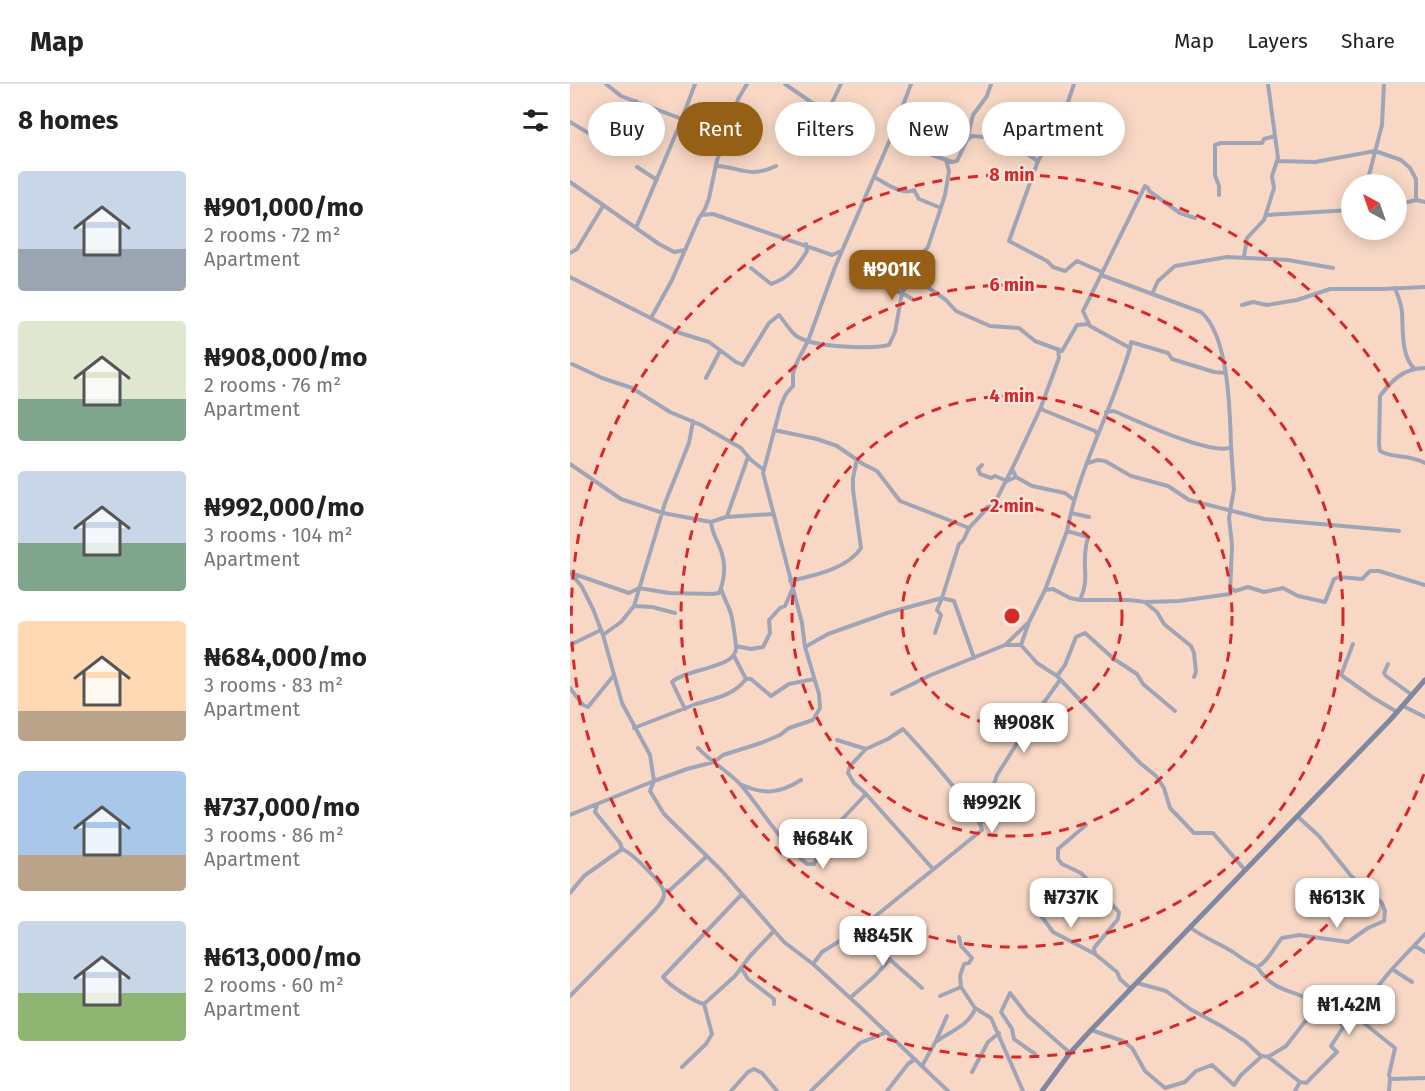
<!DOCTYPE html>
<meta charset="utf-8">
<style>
body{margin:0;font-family:"Fira Sans",sans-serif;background:#f2f2f2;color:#222;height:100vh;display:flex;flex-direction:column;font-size:22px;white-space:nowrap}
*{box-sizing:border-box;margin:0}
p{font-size:20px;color:#767676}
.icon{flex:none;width:33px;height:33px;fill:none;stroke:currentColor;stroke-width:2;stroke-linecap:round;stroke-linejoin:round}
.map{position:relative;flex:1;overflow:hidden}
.panel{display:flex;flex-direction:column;background:#fff;width:570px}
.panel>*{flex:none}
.top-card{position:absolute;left:18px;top:18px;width:570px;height:54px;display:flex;gap:12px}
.needle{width:39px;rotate:320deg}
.controls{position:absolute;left:771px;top:90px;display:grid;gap:12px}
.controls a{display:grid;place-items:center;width:66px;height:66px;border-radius:50%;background:#fff;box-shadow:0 3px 15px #0003;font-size:30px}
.price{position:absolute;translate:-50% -51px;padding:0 14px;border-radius:12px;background:#fff;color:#222;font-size:20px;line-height:39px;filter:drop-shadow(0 2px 3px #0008)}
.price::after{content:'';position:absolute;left:50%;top:36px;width:18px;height:14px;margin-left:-9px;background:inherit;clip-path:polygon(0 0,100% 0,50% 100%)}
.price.active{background:#956015;color:#fff}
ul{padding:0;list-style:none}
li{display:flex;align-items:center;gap:18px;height:150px;padding:0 18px}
li span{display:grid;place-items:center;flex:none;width:168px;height:120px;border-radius:6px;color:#555}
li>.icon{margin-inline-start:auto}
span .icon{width:72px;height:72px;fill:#fffc;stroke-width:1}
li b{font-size:26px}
h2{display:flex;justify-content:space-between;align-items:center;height:72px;padding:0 18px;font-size:26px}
.pill{padding:0 21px;border-radius:27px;background:#fff;box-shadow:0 3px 15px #0003;font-size:21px;line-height:54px}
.pill.active{background:#956015;color:#fff}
header{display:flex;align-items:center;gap:36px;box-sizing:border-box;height:84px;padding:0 30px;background:#fff;border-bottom:2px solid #e0e0e0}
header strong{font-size:28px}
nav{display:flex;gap:33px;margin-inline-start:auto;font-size:21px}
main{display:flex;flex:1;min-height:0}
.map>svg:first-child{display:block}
</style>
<header>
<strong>Map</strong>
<nav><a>Map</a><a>Layers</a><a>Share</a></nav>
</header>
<main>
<section class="panel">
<h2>8 homes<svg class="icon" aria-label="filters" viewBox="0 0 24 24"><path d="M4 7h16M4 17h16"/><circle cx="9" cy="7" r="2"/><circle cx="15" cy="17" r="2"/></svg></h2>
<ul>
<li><span style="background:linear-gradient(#c9d6e8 65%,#9aa5b1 0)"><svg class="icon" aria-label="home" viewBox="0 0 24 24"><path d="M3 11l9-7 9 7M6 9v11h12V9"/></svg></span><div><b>₦901,000/mo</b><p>2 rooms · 72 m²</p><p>Apartment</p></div></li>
<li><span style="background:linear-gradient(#dfe7d0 65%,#7fa58c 0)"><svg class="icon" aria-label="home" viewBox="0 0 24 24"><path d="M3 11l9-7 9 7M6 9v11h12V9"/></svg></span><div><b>₦908,000/mo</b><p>2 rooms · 76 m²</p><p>Apartment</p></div></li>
<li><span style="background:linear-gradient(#c9d6e8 60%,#7fa58c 0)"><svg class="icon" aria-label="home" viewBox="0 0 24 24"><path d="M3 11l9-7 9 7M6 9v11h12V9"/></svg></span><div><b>₦992,000/mo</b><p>3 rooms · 104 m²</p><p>Apartment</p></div></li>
<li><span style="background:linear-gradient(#ffd9b3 75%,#b9a48a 0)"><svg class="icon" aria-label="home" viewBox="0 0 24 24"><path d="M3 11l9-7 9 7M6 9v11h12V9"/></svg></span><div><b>₦684,000/mo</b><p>3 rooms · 83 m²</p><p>Apartment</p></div></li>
<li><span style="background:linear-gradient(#a9c7e8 70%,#b9a48a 0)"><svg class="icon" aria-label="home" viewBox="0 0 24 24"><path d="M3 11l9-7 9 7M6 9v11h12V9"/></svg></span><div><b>₦737,000/mo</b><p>3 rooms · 86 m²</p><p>Apartment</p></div></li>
<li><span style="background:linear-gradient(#c9d6e8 60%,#8fb573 0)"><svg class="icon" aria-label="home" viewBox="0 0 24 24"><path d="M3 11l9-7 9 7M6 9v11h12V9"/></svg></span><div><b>₦613,000/mo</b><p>2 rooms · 60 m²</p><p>Apartment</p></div></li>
</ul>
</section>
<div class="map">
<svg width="855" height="1007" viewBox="0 0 855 1007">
<rect width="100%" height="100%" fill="#f8d8c5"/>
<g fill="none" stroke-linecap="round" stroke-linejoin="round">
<path stroke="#9fa5b6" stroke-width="4" d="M36 0 51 12 112 35
M215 0 257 29 271 0
M0 38 43 64 54 38 66 17
M320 56 382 78 387 77 397 56 402 52 426 54 438 58 468 77 439 157 477 177 483 183 495 187 507 177 532 188
M397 56 403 31 417 12 421 0
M376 76 379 87 375 111 358 163 350 172 344 188 349 197 376 216 386 227 420 242 449 244 465 257 492 267 507 241 519 240
M468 77 493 33 504 0
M707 77 745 78 805 67 831 76 840 84 846 95V116
M146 82C171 83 179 95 206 82
M67 83 87 96
M304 93C316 99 332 112 344 106L349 115 371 124
M798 95 812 41 814 0
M0 98 89 160 104 168 115 166
M649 111V102L645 91V61L651 59H692L694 55 705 52
M826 121 846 116 855 118
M132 131 143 130 262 171 271 167
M696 131 782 126
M66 144 110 40 125 0
M0 169 7 165 33 122
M674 173 677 154 694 136 704 104 702 92 708 74 698 0
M181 184 201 200C219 194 228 182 237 167L236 160
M0 193 110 249 139 258 166 278 173 281 199 239 209 231C214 237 219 245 224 250 238 264 301 265 319 261L325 248 332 209 344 188
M311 202 332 209 342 215
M825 204C828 212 831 219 832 228 833 243 831 273 844 284
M582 210 588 197 605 182 657 173 718 176 763 184
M672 221 683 218 697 221 727 216 760 205H812L855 203
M81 234 102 196 129 134 135 125 139 114 147 76 158 51 168 15 177 0
M560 264 561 258 598 269 602 275 644 288 656 289
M488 265 489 274 471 323 473 326 525 347 528 351
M2 280 32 294 62 304 100 328 131 341 171 364 181 376 194 386
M855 284C834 284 822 296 810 312L809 360 810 367C825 375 838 370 855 379
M136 294 150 267
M471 323 442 385 446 393 462 402 495 409 504 416
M536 328 544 327C565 336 643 373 661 363 660 328 659 252 631 228L531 191 575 102 578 104 579 107 610 129 625 134
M204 346 247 355 267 362 293 380 307 387 330 417 399 444
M518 379 528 376 535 377 561 392 598 402 619 416 694 435 829 447
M0 380 51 415 93 429 141 438 156 433 203 430
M412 381 408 385 410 390 421 394 425 392 437 397 446 393
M157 432 178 373
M519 433 501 429C515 372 544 320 560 264L520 242 513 227 531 191
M497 447 518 453C518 456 516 459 516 463 512 483 520 495 510 516
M0 488 12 503 23 525 33 551 52 619 80 671 84 697 80 707 94 730 151 786 214 858 243 880 290 923 378 1007
M1 489 59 509 69 504 99 509 142 510 149 509C154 498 156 482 152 470 149 458 142 451 141 438
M220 497C243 492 277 485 291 464L283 406V394L287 375
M661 504 665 507 678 503 694 508 713 504 728 512 755 518 764 495 769 493 792 495 800 487H809L855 501
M475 506 483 505 500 514 510 516H559L576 518 609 517 660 510 662 461 659 434 664 405 661 363
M576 519 587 528 594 540 621 562 624 569 626 588 624 593
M64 522 82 523 105 529
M459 538 451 561 467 579 487 592 570 679 586 692 594 704 600 724 624 749H643L675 786
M365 549 371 531 367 526 372 514 384 517 404 574
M33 551 51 538 64 522 95 419 119 359 123 337
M783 560 771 591 802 613 827 628
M0 561 31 546
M436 561H451
M166 562 181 565 193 563 200 549 199 536 210 524 215 522 222 506
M235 563 232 539 193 389 211 321 216 310 223 302V289L228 276 238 257 265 183 319 58 341 0
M164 572 176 595
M818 580 814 589 816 592 842 611
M487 592 495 581 506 553 515 549 544 575 567 590 573 600 605 627
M0 604 13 621 18 623 44 591
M322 610 361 591 435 561 459 538 475 506 497 447 501 429
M833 622 855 633
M115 625 102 598C116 584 169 585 166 562 165 553 163 538 161 530 158 520 153 513 151 504
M64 644C85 636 105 628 126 620 145 614 163 612 176 595H181L201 612 219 600 244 595
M128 664C141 678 158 687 171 701 193 727 210 758 237 780H244L261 747 296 710 363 785
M170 700C193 711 209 710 231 696
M296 710 284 699 278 689 280 682 296 665
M0 731 84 697 117 685 144 678 153 671 191 659 210 651 219 644 243 636 250 624 249 610 235 563 258 550 317 529 372 514 389 460C396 456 395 449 400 443 406 436 412 432 417 423L423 422 442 385
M411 739 427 691 465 631 490 596
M516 741 488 765V775L492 780 511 789 549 828 548 835 524 864 525 870 547 888 550 895 561 905
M94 806 99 807 137 772
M0 809 14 792 52 765
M469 829 483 848 525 870
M621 844C634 854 649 859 663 868 671 874 678 879 687 883 698 878 704 863 712 854L729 851 778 858 798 844 814 837 815 827 812 819 782 793 749 752 727 732
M284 849 299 857 352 904
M389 853 391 862 402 874 399 879 394 880 390 892 391 903
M845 862 855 868
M243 880 252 868 292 843 412 746C410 729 348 661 333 645L318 655 296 665 267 656
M687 883C706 910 720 904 744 918 755 925 764 935 774 942L785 932 825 964 819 991 820 995 855 994
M171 884 178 895 204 915V920
M822 885 842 898
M567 899 596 907 620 925 653 943 675 957 691 972
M0 912 85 826C89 821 95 815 94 809 94 800 62 769 52 765L50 759 25 728 27 721
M370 912 391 903 405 924 421 934 453 1007
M280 914 305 892 320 875
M134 920 165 892 180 872 204 847
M783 933 822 885 855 850
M521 946 553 957 562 964 575 987 595 1004 615 998 626 987 642 981 664 1001 671 991 692 972 698 973 730 998
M367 957C381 947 399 941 405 925
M465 970 444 955 442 945 431 928 440 909 457 931 500 969
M698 973 716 962 748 921
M352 982 366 957 377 932
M112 983 136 960 142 950 134 920C124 918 99 901 93 893L172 810
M402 988 418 958 429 949
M161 1007 178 988 184 985 192 989 207 1007
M241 1007 290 959 317 948
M317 1007 338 980 345 975
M725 1007 730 998 736 999 767 968 761 962 774 942
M819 1007 820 995"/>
<path stroke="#8088a1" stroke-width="5" d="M472 1007 500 969 521 946 821 635 855 596"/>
</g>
<g fill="none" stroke="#d62828" stroke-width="3" stroke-dasharray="10 8">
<circle cx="442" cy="532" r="110"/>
<circle cx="442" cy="532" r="220"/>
<circle cx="442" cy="532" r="331"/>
<path d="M854 690A441 441 0 1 1 854 374"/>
</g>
<circle cx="442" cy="532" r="9" fill="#d62828" stroke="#fce8dd" stroke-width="3"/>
<g font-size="18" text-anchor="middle" font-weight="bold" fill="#d62828" stroke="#fce8dd" stroke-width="4.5" stroke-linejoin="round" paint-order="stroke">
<text x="442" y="97">8 min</text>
<text x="442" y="207">6 min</text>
<text x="442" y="318">4 min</text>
<text x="442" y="428">2 min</text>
</g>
</svg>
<div class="controls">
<a><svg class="needle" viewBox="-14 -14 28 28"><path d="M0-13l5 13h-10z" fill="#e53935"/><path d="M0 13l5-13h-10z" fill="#767676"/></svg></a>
</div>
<b class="price active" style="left:322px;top:217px">₦901K</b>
<b class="price" style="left:454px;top:670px">₦908K</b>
<b class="price" style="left:422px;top:750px">₦992K</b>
<b class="price" style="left:253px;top:786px">₦684K</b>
<b class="price" style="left:501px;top:845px">₦737K</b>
<b class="price" style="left:767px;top:845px">₦613K</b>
<b class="price" style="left:313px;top:883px">₦845K</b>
<b class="price" style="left:779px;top:952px">₦1.42M</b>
<div class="top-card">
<a class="pill">Buy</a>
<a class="pill active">Rent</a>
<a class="pill">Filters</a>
<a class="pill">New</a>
<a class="pill">Apartment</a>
</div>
</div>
</main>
